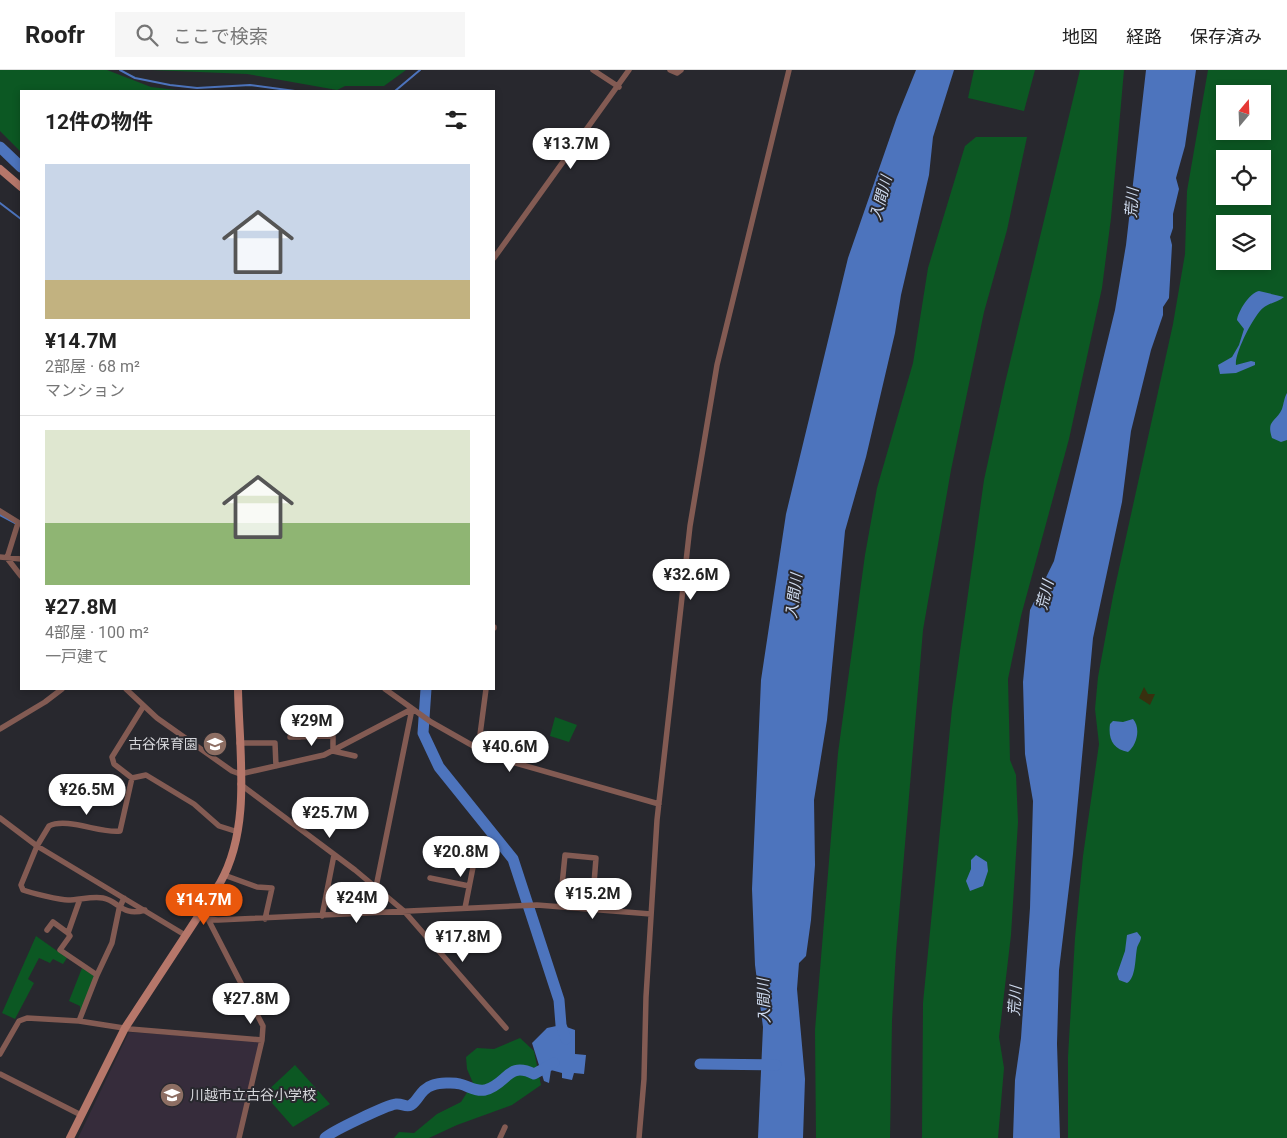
<!DOCTYPE html>
<html lang="ja">
<meta charset="utf-8">
<style>
body{margin:0;font-family:Roboto,"Noto Sans JP",sans-serif;background:#f6f6f6;color:#222;height:100vh;display:flex;flex-direction:column;font-size:19px;white-space:nowrap}
*{box-sizing:border-box;margin:0}
p{font-size:16px;color:#767676}
.icon{flex:none;width:28px;height:28px;fill:none;stroke:currentColor;stroke-width:2;stroke-linecap:round;stroke-linejoin:round}
.map{position:relative;flex:1;overflow:hidden}
.panel{position:absolute;left:20px;top:20px;width:475px;height:600px;display:flex;flex-direction:column;background:#fff;border-radius:0px;box-shadow:0 2px 8px #0003}
.panel>*{flex:none}
.needle{width:32px;rotate:19deg}
.buttons{position:absolute;left:1216px;top:15px;display:grid;gap:10px}
.buttons a{display:grid;place-items:center;width:55px;height:55px;border-radius:0px;background:#fff;box-shadow:0 2px 8px #0003;font-size:25px}
.price{position:absolute;translate:-50% -42px;padding:0 11px;border-radius:18px;background:#fff;color:#222;font-size:16px;line-height:32px;filter:drop-shadow(0 1px 2px #0008)}
.price::after{content:'';position:absolute;left:50%;top:30px;width:15px;height:11px;margin-left:-8px;background:inherit;clip-path:polygon(0 0,100% 0,50% 100%)}
.price.on{background:#ea580c;color:#fff}
ul{padding:0;list-style:none}
li{display:grid;align-content:center;gap:10px;height:265px;padding:0 25px}
li+li{border-top:1px solid #e0e0e0}
li span{display:grid;place-items:center;height:155px;border-radius:0px;color:#555}
li>.icon{margin-inline-start:auto}
span .icon{width:90px;height:90px;fill:#fffc;stroke-width:1}
li b{font-size:21px}
h2{display:flex;justify-content:space-between;align-items:center;height:60px;padding:0 25px;font-size:21px}
header{display:flex;align-items:center;gap:30px;box-sizing:border-box;height:70px;padding:0 25px;background:#fff;border-bottom:1px solid #e0e0e0}
header strong{font-size:24px}
nav{display:flex;gap:28px;margin-inline-start:auto;font-size:18px}
.search{width:350px;height:45px;background:#f6f6f6;display:flex;align-items:center;gap:12px;box-sizing:border-box;padding:0 18px;border-radius:0px;color:#767676;font-size:19px}
.map>svg:first-child{display:block}
</style>
<header>
<strong>Roofr</strong>
<div class="search"><svg class="icon" aria-label="search" viewBox="0 0 24 24"><circle cx="10" cy="10" r="6"/><path d="M15 15l6 6"/></svg>ここで検索</div>
<nav><a>地図</a><a>経路</a><a>保存済み</a></nav>
</header>
<div class="map">
<svg width="1287" height="1068" viewBox="0 0 1287 1068">
<rect width="100%" height="100%" fill="#28282e"/>
<path fill="#362c3b" d="M129 962 258 971 260 973 236 1068H78Z"/>
<path fill="#0c5823" fill-rule="evenodd" d="M0 0H107L151 17 185 21H21V82L0 61Z
M151 0H406L384 16H345L337 20 247 4Z
M974 0H1035L1024 41 968 28Z
M1080 0H1124L1111 148 1102 218 1069 369 1021 546 1008 609 1010 690 1016 705 1018 752 1011 865 999 967 1004 998 998 1068H922L923 933 952 638 984 410 1005 313Z
M1208 0H1287V1068H1068V987L1075 868 1083 786 1099 674 1095 639 1098 607 1113 526 1173 254 1185 184 1187 121ZM1225 24H1262V61H1225ZM1225 89H1262V126H1225ZM1225 154H1262V191H1225Z
M976 67H1027L1007 160 984 242 951 400 923 560 896 881 892 951 890 1068H816L815 960 838 683 865 485 877 418 913 293 928 198 965 76Z
M555 647 577 655 569 672 550 666Z
M36 866 67 888 63 894 53 889 50 893 39 888 28 909 34 913 15 949 2 943Z
M82 898 94 906 80 944V936L69 931Z
M520 968 534 981 541 1015 512 1035 457 1055 429 1068H394L399 1062 414 1063 437 1044 461 1032 473 1013 467 999 466 987 477 978 494 979Z
M295 995 330 1034 293 1057 264 1024Z"/>
<path fill="#38300f" d="M1144 617 1148 624H1155L1150 635 1139 628Z"/>
<path fill="#4d74bd" d="M916 0H954L933 67 929 105 901 225 895 263 866 387 845 461 827 650 814 730 815 795 811 850 806 886 799 893 797 919 805 1009 803 1068H758L763 957 755 895 752 819 761 610 786 444 848 188 897 47Z
M1146 0H1196L1185 76 1176 108 1179 119 1173 144V158L1170 167 1172 175 1169 228 1163 237V245L1151 280 1131 361 1122 432 1093 568 1073 784 1059 900 1057 974 1060 1068H1013L1015 1010 1021 968 1030 838 1033 731 1025 684 1023 612 1030 540 1054 491 1115 240 1126 175Z
M1259 221 1284 227C1278 232 1269 233 1263 238 1254 245 1234 284 1236 295L1251 291 1255 292V295L1236 303 1220 304 1218 295 1232 287 1239 275 1244 259 1237 250C1238 242 1249 223 1259 221Z
M1287 323V370L1281 372 1272 368C1266 350 1276 352 1282 339 1284 333 1284 328 1287 323Z
M1133 649C1141 658 1137 675 1128 682 1113 679 1108 669 1110 654L1113 651 1123 652Z
M976 785 987 792 988 801 983 816 970 821 966 811 971 799V790Z
M1137 862 1141 867C1141 871 1138 874 1137 878 1135 888 1136 908 1127 913L1119 910 1117 904 1125 881 1127 865Z
M561 955 575 960V984L586 985 584 1004 574 1003 572 1010 562 1008V1003L551 1000 549 1013 544 1011 532 973 547 958Z"/>
<g fill="none" stroke-linecap="round" stroke-linejoin="round">
<path stroke="#4d74bd" stroke-width="2" d="M120 0 135 8 170 15 197 18 250 15 295 21
M395 21 420 0
M0 133 21 149
M0 445 17 454"/>
<path stroke="#4d74bd" stroke-width="11" d="M0 77 21 97
M426 619 423 663 439 697 513 789 559 930 561 955 566 969
M700 994 776 995
M325 1068C330 1062 387 1035 396 1034 402 1033 406 1038 411 1035 419 1030 420 1019 433 1015 439 1013 453 1012 460 1014 469 1016 475 1022 485 1020 508 1014 507 991 534 1004L554 993"/>
<path stroke="#835b53" stroke-width="5.5" d="M593 0 619 17
M670 0 677 3 681 0
M494 188 629 0
M0 441 21 454
M18 453 7 488 21 506
M0 487 21 489
M494 558V557
M126 619 157 648 232 701 240 704 324 685 412 639
M385 619 431 652 491 686 659 734
M143 637 112 687 114 694 132 708 146 705 194 734 219 756 238 762
M300 653V667
M0 659 45 632 62 619
M290 667 333 666V681L355 686
M239 673H275L276 696
M478 680 486 619
M132 708 120 761C102 764 67 747 49 756L37 776 21 815 23 820C31 823 60 830 68 830 79 830 92 826 103 828 119 831 122 847 145 840
M240 714 355 800 404 841 506 958
M0 748 37 776 185 865
M224 805 257 817 272 818 265 849
M430 808 469 816
M376 817 412 639
M560 836 565 785 596 788 592 839
M465 838 476 782
M199 844 208 849 218 850 537 835 651 844
M322 846 334 785
M208 849 263 956 262 970 239 1068
M47 860 53 852 68 863
M97 905 112 873 119 839 124 828
M79 951 97 905 60 880 70 866 68 863 80 829
M0 984 19 951 27 948 79 951 130 959 262 970
M0 1004 81 1045
M500 1068 505 1057
M639 1068 644 1009 646 927 657 750 690 456 717 295 789 0"/>
<path stroke="#b6776a" stroke-width="8" d="M0 99 21 117
M70 1068 125 958 220 813C252 757 239 682 238 619"/>
</g>
<defs>
<g id="school-disc" transform="scale(1.25)"><circle r="9.5" fill="#8d6e63" stroke="#28282e"/><path d="M0-5L7-2L0 1L-7-2ZM-4 1L0 2.5L4 1V4Q0 6-4 4Z" fill="#fff"/></g>
</defs>
<g fill-rule="evenodd">
<use href="#school-disc" x="215" y="674"/>
<use href="#school-disc" x="172" y="1025"/>
</g>
<g text-anchor="middle" dominant-baseline="central" stroke-width="4" stroke-linejoin="round" paint-order="stroke">
<g font-size="14" fill="#d5d6da" stroke="#28282e" text-anchor="end">
<text x="198" y="674">古谷保育園</text>
<text x="190" y="1025" text-anchor="start">川越市立古谷小学校</text>
</g>
<g font-size="15" font-style="italic" fill="#cfdbef" stroke="#28282e">
<text transform="translate(881 128) rotate(-75)">入間川</text>
<text transform="translate(1132 133) rotate(-86)">荒川</text>
<text transform="translate(1045 525) rotate(-76)">荒川</text>
<text transform="translate(794 526) rotate(-83)">入間川</text>
<text transform="translate(764 931) rotate(-92)">入間川</text>
<text transform="translate(1015 931) rotate(-86)">荒川</text>
</g>
</g>
</svg>
<div class="buttons">
<a><svg class="needle" viewBox="-14 -14 28 28"><path d="M0-13l5 13h-10z" fill="#e53935"/><path d="M0 13l5-13h-10z" fill="#767676"/></svg></a>
<a><svg class="icon" aria-label="locate" viewBox="0 0 24 24"><circle cx="12" cy="12" r="6"/><path d="M12 2v4M12 18v4M2 12h4M18 12h4"/></svg></a>
<a><svg class="icon" aria-label="layers" viewBox="0 0 24 24"><path d="M12 4l9 5-9 5-9-5zM3 14l9 5 9-5"/></svg></a>
</div>
<b class="price" style="left:571px;top:100px">¥13.7M</b>
<b class="price" style="left:691px;top:531px">¥32.6M</b>
<b class="price" style="left:312px;top:677px">¥29M</b>
<b class="price" style="left:510px;top:703px">¥40.6M</b>
<b class="price" style="left:87px;top:746px">¥26.5M</b>
<b class="price" style="left:330px;top:769px">¥25.7M</b>
<b class="price" style="left:461px;top:808px">¥20.8M</b>
<b class="price" style="left:593px;top:850px">¥15.2M</b>
<b class="price" style="left:357px;top:854px">¥24M</b>
<b class="price on" style="left:204px;top:856px">¥14.7M</b>
<b class="price" style="left:463px;top:893px">¥17.8M</b>
<b class="price" style="left:251px;top:955px">¥27.8M</b>
<section class="panel">
<h2>12件の物件<svg class="icon" aria-label="filters" viewBox="0 0 24 24"><path d="M4 7h16M4 17h16"/><circle cx="9" cy="7" r="2"/><circle cx="15" cy="17" r="2"/></svg></h2>
<ul>
<li><span style="background:linear-gradient(#c9d6e8 75%,#c2b280 0)"><svg class="icon" aria-label="home" viewBox="0 0 24 24"><path d="M3 11l9-7 9 7M6 9v11h12V9"/></svg></span><div><b>¥14.7M</b><p>2部屋 · 68 m²</p><p>マンション</p></div></li>
<li><span style="background:linear-gradient(#dfe7d0 60%,#8fb573 0)"><svg class="icon" aria-label="home" viewBox="0 0 24 24"><path d="M3 11l9-7 9 7M6 9v11h12V9"/></svg></span><div><b>¥27.8M</b><p>4部屋 · 100 m²</p><p>一戸建て</p></div></li>
</ul>
</section>
</div>
